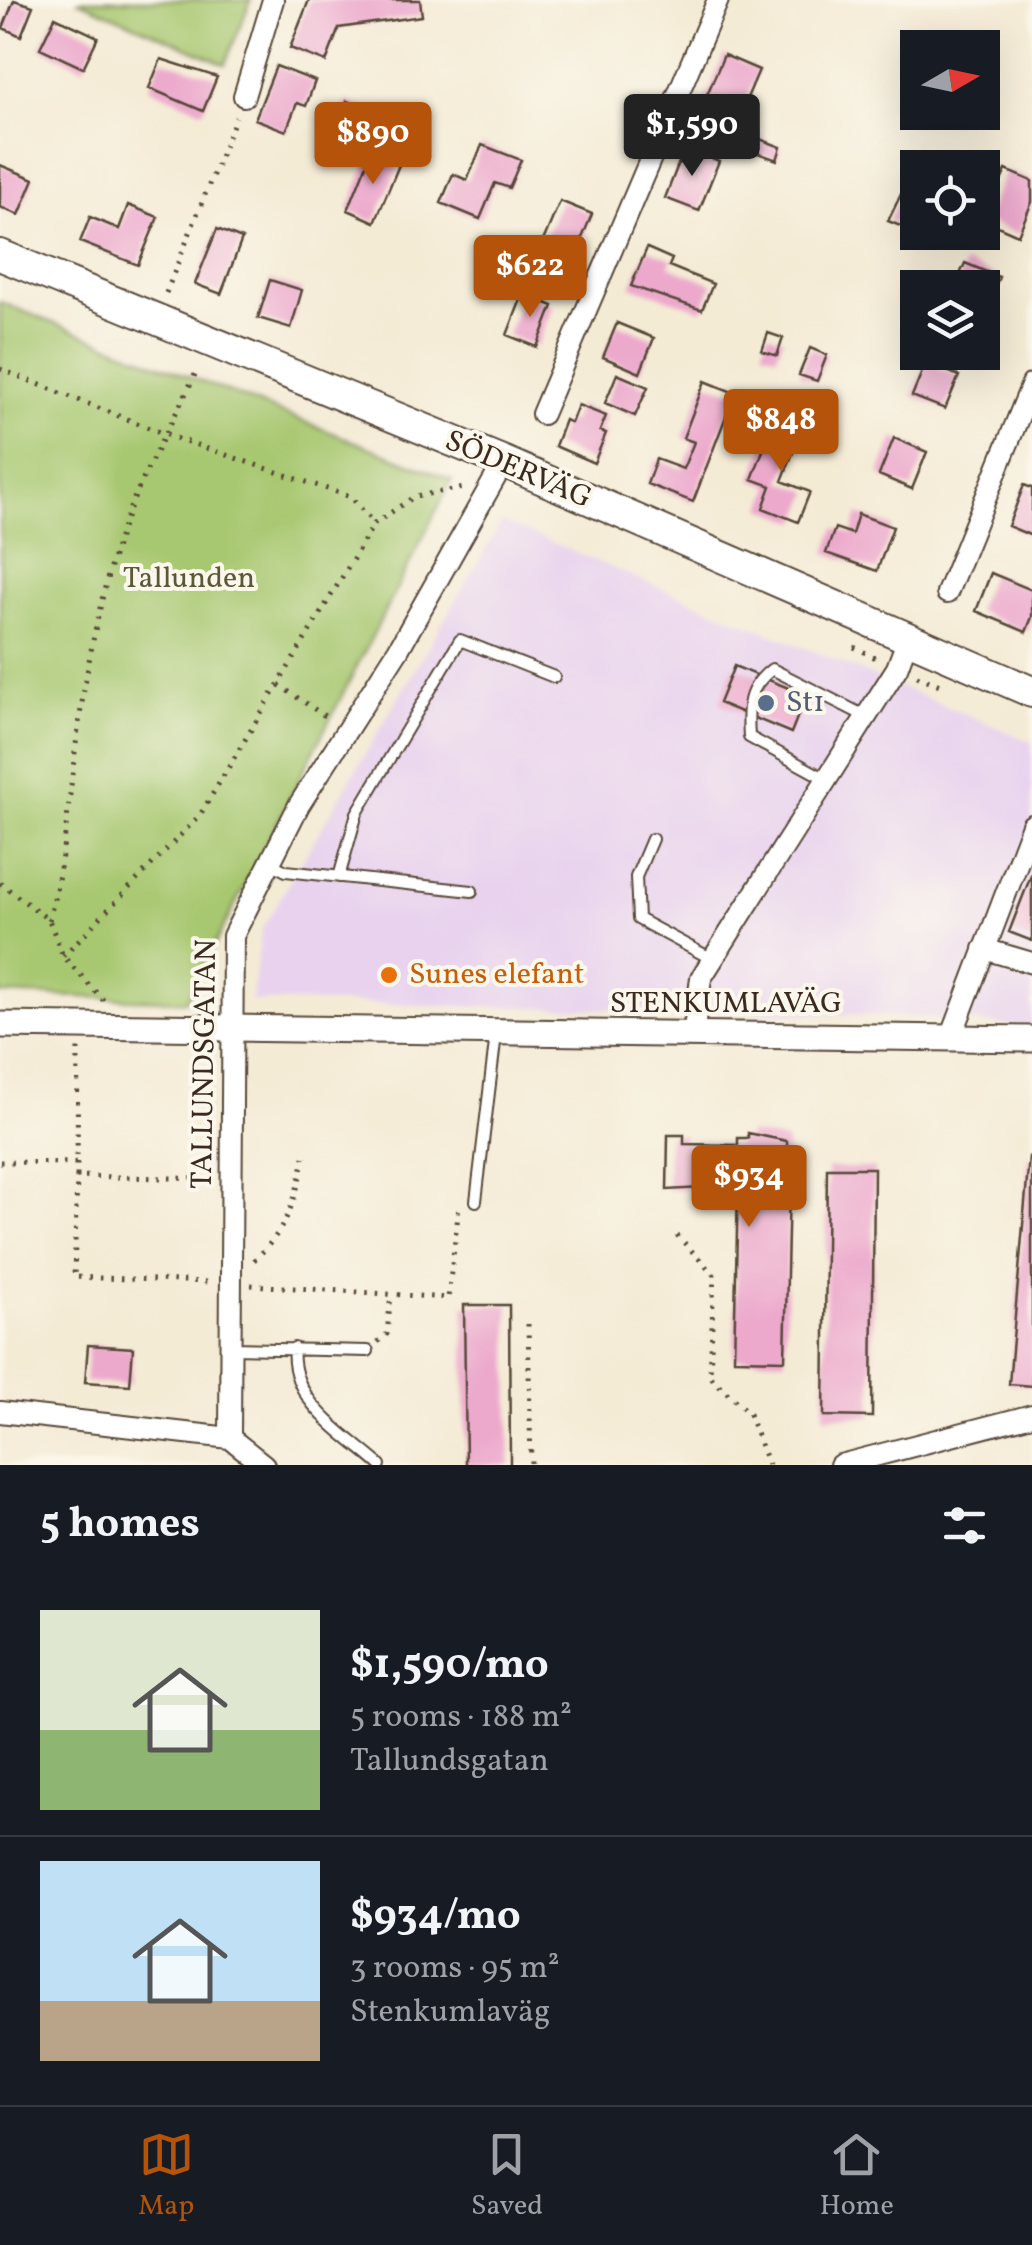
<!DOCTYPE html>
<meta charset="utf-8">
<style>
body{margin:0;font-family:Vollkorn,serif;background:#20242c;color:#f1f3f6;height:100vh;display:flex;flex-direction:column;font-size:38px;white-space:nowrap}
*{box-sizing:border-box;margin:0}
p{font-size:32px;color:#9ea1a6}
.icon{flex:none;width:55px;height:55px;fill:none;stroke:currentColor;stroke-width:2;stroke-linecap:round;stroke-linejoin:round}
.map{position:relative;height:1465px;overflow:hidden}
.side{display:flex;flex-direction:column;background:#171b24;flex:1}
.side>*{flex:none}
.needle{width:65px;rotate:81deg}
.controls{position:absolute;left:900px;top:30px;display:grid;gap:20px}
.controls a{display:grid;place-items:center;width:100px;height:100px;border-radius:0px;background:#171b24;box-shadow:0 10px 40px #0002;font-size:50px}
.price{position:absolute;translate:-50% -85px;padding:0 22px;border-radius:10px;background:#b45309;color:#fff;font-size:32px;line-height:65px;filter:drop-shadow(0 2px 5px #0008)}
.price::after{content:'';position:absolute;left:50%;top:60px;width:30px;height:22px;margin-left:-15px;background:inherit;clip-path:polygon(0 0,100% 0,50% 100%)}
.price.active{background:#222;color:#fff}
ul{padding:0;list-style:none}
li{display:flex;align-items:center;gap:30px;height:250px;padding:0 40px}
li+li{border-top:2px solid #363941}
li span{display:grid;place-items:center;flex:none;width:280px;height:200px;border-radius:0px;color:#555}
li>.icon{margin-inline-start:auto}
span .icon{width:120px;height:120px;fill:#fffc;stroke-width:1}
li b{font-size:42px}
h2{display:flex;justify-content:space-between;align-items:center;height:120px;padding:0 40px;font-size:42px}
.tabs{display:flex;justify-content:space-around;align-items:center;height:140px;border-top:2px solid #363941;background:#171b24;font-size:28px;color:#9ea1a6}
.tabs a{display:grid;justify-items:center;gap:5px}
.tabs .active{color:#b45309}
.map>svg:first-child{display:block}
</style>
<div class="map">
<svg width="1032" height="1465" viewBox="0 0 1032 1465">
<rect width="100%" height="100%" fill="#fbf7ec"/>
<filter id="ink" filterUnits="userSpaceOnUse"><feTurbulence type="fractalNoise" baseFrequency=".01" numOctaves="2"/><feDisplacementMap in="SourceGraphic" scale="20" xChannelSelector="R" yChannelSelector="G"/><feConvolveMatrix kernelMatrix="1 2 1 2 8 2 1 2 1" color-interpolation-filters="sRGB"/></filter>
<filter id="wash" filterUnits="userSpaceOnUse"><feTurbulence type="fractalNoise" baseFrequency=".0048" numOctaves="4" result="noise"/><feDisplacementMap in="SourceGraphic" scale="40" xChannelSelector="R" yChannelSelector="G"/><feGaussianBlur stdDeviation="2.25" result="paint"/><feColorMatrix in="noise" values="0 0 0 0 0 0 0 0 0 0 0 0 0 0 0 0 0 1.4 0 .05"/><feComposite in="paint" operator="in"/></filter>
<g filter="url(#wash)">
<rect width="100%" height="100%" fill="#f4ebd5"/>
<path fill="#e8d2ee" d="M502 522 1032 742V1027L895 1016 251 1001 262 929Z"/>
<path fill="#a7c76f" stroke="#717846" stroke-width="2.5" d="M77 0H251L225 64Z
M0 302 452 480 186 1001 0 994Z"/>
<g id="blocks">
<path fill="#eca9cc" d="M14 0 33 6 21 36 3 28Z
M309 0H420L422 16 339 28 326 62 290 48Z
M55 17 98 37 83 68 40 48Z
M724 55 759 70 735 126 700 111Z
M161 59 217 77 203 111 149 88Z
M276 66 315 81 306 106 297 103 286 131 255 119Z
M347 101 372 111 365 129 340 119Z
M757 138 781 147 777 160 752 151Z
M482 145 521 160 509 188 495 183 480 219 441 203 453 174 467 180Z
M685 147 719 161 699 211 665 198Z
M371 153 399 165 375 222 348 210Z
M0 165 34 179 19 215 0 207Z
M1006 170 1032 181V202L1018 235 984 220Z
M904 188 918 193V217L913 215 908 229 888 221Z
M560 201 592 214 575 255 543 241Z
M128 205 158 217 138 265 80 242 90 217 119 229Z
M217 229 242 239 221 294 195 284Z
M485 248 505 255 493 290 473 283Z
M647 248 672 259 669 266 713 284 702 310 631 286Z
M965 263 999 277 983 317 982 288H954Z
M270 280 302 290 291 328 258 318Z
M523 294 553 306 537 347 507 335Z
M617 323 654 338 640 373 603 357Z
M768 333 783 338 777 356 762 351Z
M810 348 827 355 817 381 799 375Z
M926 362 959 376 945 409 912 396Z
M617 374 648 387 635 416 605 403Z
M705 381 735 393 693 502 647 484 656 459 683 469 694 442 683 438Z
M578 405 606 416 600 431 606 433 594 463 555 446 565 420 571 423Z
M774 422 801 432 782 481 810 492 798 522 763 508 771 486 752 479Z
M894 438 927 452 912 489 879 475Z
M1024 485 1032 488V536L1008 526Z
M858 514 893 527 877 571 826 553 835 528 852 534Z
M991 573 1032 590V617L1026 632 976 611Z
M734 666 806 695 791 733 719 703Z
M1032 873V941L1009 932Z
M748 1133 787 1141V1161H794V1187H789L785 1360 734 1359 738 1186 667 1190 668 1135H684V1144L738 1145V1138H748Z
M1029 1157 1032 1158V1386L1009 1384Z
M827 1168H874L872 1417 824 1416Z
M464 1305H509L510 1465H466Z
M88 1345 133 1348 130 1385 85 1382Z"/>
</g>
</g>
<g filter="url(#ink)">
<use href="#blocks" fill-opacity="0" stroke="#574739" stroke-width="2.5"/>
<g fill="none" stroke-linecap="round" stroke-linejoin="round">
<g stroke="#574739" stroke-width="14">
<path id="service" d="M826 779 749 737C747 707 747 688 772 669L867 717
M652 839 636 877 638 919 712 959
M270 863 286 871 472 891
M339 877 357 813 460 640 554 677
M476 1201 496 1034
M231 1348 368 1351
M294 1348C288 1400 345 1434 380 1465"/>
</g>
<g stroke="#574739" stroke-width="24">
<path id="minor" d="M244 96 273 0
M542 414 718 0
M947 593 1032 384
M984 949 1032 963
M693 1036 701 978 897 668 907 641
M951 1038 1032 825
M0 1412 230 1438
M230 1438 233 936 299 805 398 650 504 462
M230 1438 264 1465
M840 1465 1032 1415"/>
</g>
<g stroke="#574739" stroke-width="29">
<path id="tertiary" d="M0 1025 1032 1039"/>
</g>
<g stroke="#574739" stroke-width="34">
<path id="secondary" d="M0 255 504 462 1032 692"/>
</g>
<path stroke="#574739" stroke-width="5" stroke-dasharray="2.5 8" stroke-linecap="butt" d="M166 293 236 117
M0 369 167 435 351 497 374 524
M854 647 880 660
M917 676 940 685
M279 685 329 719
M0 883 49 920 63 956 104 1001
M49 920C66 855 69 790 79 723 87 666 99 605 115 550 134 486 170 429 198 368
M63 956 200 815 374 524 415 496 465 488
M0 1162 77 1163 78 1048
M77 1163V1176L211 1179
M77 1176 74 1277 209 1282
M677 1235 714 1275 710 1376 749 1414 768 1465
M254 1260C287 1230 296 1200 304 1157
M251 1285 448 1298 459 1207
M528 1324 531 1465
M378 1342 387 1334 391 1294"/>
<use href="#service" stroke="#fff" stroke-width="10"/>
<use href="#minor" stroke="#fff" stroke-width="20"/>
<use href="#tertiary" stroke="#fff" stroke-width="25"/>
<use href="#secondary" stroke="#fff" stroke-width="30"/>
</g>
</g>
<circle fill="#5c6f8a" stroke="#fbf7ec" stroke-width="4" cx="766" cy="703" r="10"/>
<circle fill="#e8710a" stroke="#fbf7ec" stroke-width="4" cx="389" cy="975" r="10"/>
<g text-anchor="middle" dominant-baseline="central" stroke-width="8" stroke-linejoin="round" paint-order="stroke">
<g font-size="30" fill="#3b2a1e" stroke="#fbf7ec">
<text transform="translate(518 470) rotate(23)">SÖDERVÄG</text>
<text x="726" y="1004">STENKUMLAVÄG</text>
<text transform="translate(205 1064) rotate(-89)">TALLUNDSGATAN</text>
</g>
<g font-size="30" fill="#5b5936" stroke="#fbf7ec">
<text x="189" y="579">Tallunden</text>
</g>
<g font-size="30" fill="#4e5e75" stroke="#fbf7ec" text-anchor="start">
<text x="786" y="703">St1</text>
</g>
<g font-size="30" fill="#c56008" stroke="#fbf7ec" text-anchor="start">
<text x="409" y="975">Sunes elefant</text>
</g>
</g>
</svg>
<div class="controls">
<a><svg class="needle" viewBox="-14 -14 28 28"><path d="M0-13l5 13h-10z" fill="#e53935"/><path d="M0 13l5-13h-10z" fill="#9ea1a6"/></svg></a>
<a><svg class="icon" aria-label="locate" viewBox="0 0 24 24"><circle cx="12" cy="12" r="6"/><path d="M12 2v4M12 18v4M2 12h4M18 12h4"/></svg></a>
<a><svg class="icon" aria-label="layers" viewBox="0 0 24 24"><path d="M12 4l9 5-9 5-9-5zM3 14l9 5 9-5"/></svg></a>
</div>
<b class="price active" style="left:692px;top:179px">$1,590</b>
<b class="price" style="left:373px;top:187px">$890</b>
<b class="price" style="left:530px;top:320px">$622</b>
<b class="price" style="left:781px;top:474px">$848</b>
<b class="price" style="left:749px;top:1230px">$934</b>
</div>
<section class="side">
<h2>5 homes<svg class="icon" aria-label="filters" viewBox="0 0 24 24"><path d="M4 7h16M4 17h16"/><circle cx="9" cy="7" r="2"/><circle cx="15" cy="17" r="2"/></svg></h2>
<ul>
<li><span style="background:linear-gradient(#dfe7d0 60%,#8fb573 0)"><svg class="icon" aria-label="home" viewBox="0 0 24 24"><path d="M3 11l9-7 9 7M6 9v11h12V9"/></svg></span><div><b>$1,590/mo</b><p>5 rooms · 188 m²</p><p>Tallundsgatan</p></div></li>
<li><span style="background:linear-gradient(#bfe0f5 70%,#b9a48a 0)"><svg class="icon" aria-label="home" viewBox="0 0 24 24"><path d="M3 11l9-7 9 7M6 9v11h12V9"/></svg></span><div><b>$934/mo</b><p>3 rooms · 95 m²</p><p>Stenkumlaväg</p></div></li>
</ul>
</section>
<nav class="tabs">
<a class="active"><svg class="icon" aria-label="map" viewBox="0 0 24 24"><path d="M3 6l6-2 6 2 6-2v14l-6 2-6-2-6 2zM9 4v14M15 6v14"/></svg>Map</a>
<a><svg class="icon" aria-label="saved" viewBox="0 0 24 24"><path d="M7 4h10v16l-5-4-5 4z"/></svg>Saved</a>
<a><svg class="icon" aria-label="home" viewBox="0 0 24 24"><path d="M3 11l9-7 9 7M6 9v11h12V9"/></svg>Home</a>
</nav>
